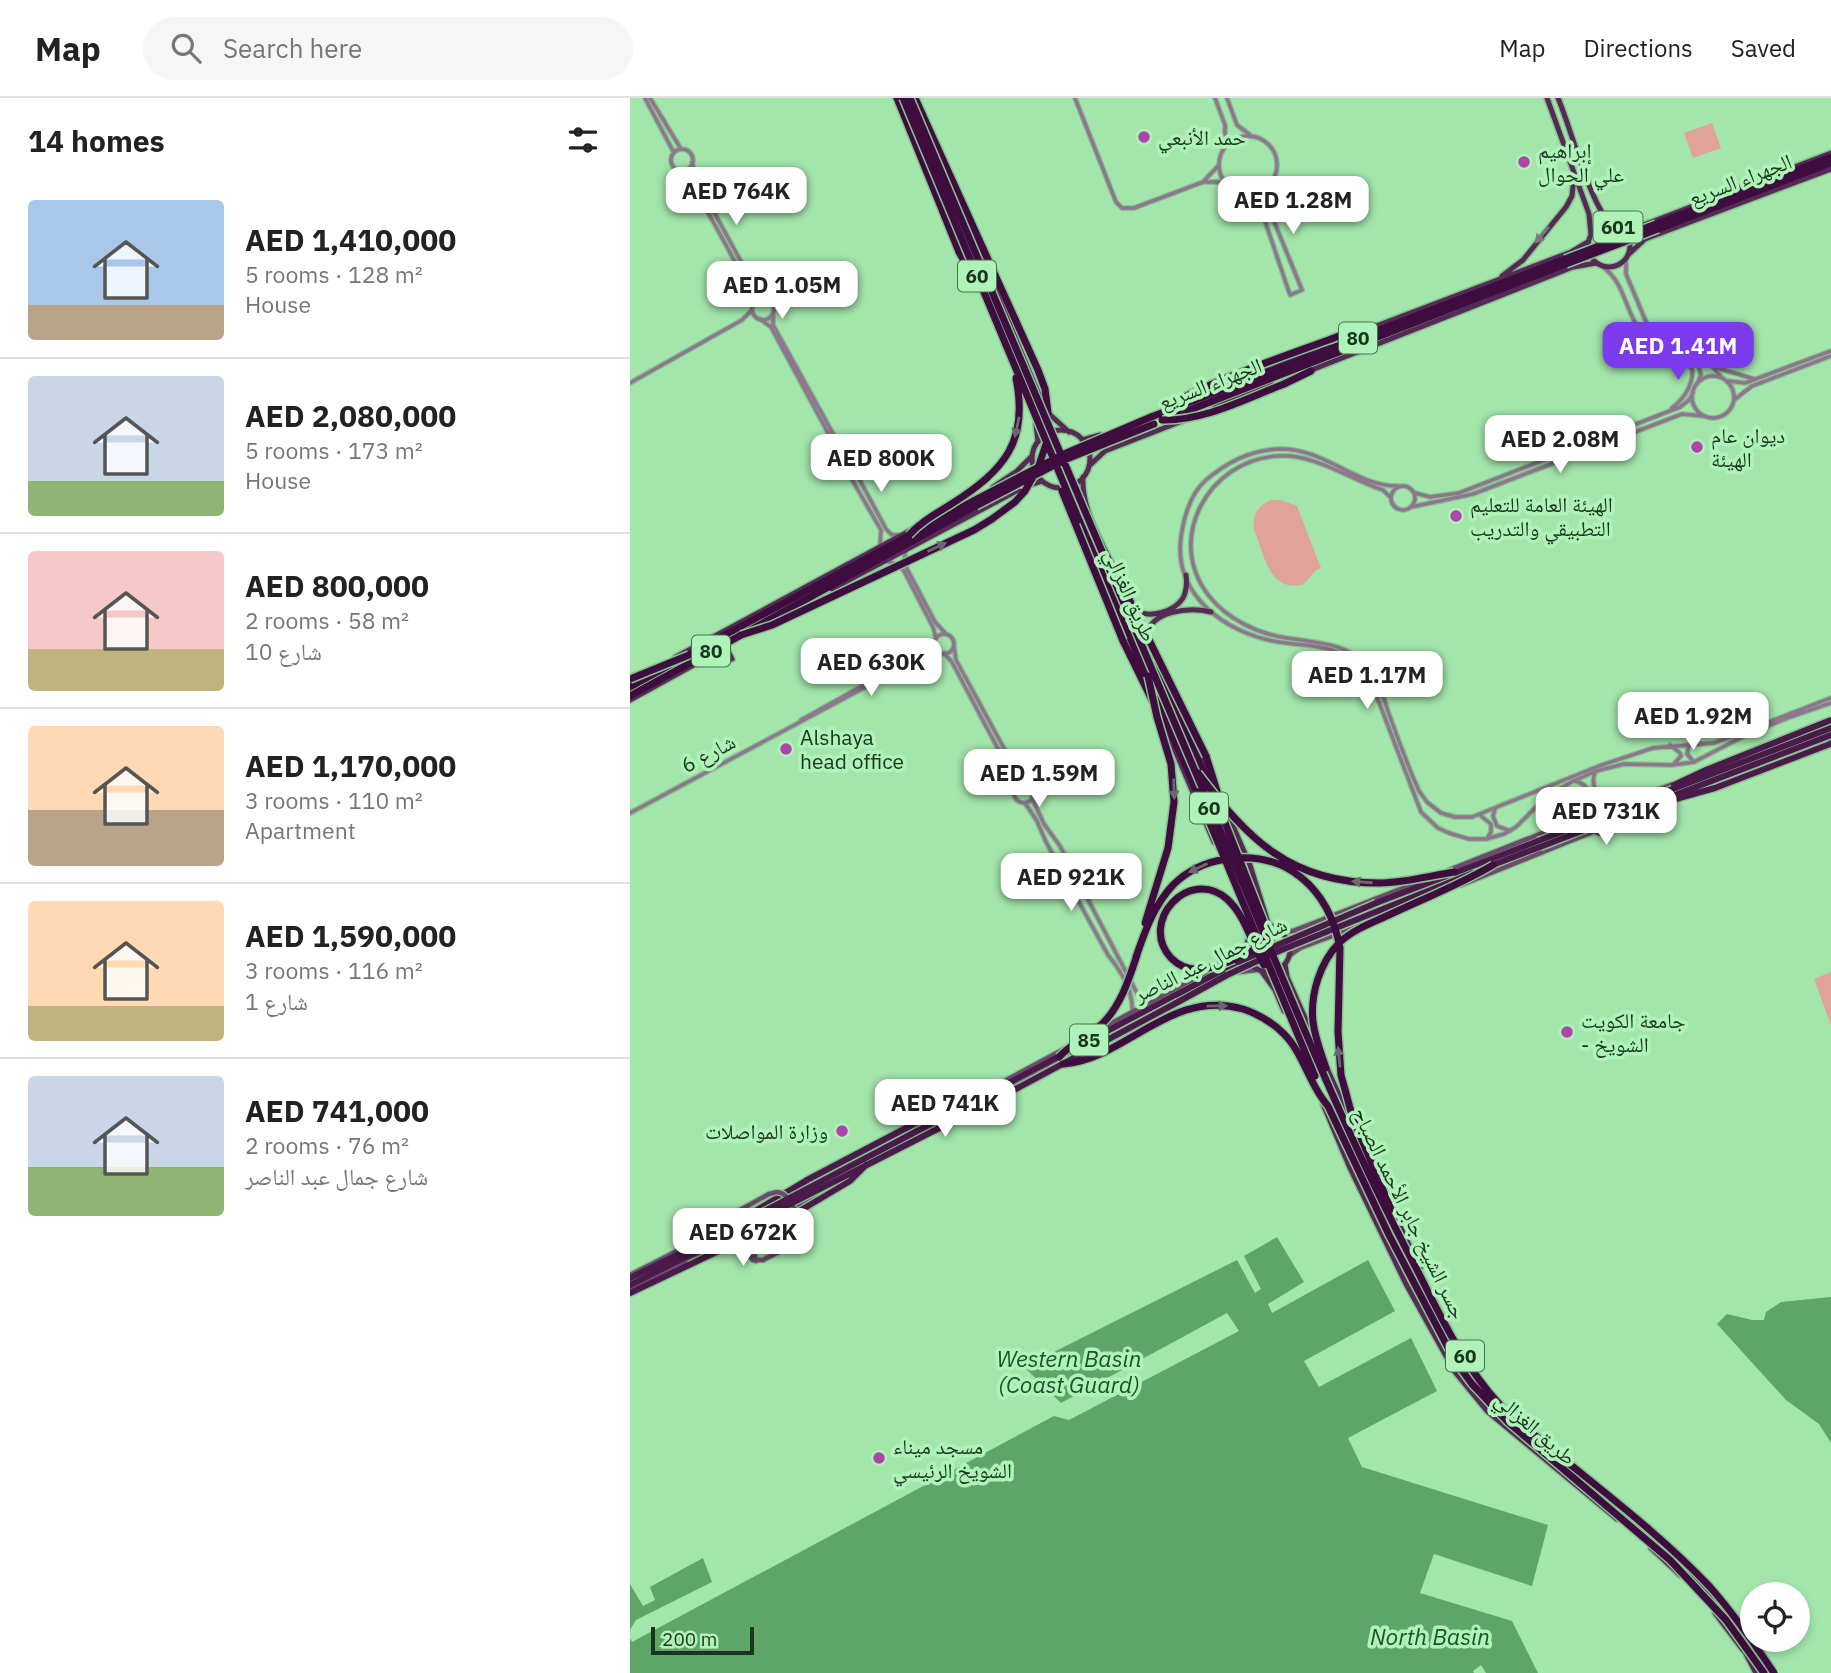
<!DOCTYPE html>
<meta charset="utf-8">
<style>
body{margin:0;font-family:"IBM Plex Sans","Noto Naskh Arabic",sans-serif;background:#f6f6f6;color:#222;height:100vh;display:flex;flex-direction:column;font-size:26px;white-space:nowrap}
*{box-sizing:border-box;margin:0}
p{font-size:23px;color:#767676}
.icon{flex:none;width:38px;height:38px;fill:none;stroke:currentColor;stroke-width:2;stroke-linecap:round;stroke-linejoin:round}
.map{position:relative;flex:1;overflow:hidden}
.details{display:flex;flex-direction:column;background:#fff;width:630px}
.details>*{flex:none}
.buttons{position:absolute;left:1110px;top:1484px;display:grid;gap:14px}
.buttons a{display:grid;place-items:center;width:70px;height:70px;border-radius:50%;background:#fff;box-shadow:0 4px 10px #0003;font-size:35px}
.scale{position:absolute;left:21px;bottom:18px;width:103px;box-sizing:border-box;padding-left:7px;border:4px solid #1a351f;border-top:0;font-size:19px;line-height:24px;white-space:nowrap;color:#1a351f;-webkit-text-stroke:5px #b0f3b9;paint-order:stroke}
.price{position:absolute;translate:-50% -60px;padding:0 16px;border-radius:14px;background:#fff;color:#222;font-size:23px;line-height:46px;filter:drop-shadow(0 2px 4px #0008)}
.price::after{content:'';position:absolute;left:50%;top:42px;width:21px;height:16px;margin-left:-10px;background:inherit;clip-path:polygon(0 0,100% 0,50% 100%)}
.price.selected{background:#7c3aed;color:#fff}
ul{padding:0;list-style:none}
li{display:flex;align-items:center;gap:21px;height:175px;padding:0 28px}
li+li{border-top:2px solid #e0e0e0}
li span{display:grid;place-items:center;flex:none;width:196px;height:140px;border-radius:7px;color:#555}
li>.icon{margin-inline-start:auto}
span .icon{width:84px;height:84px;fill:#fffc;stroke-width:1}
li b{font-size:30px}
h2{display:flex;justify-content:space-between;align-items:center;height:84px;padding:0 28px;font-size:30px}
header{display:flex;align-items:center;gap:42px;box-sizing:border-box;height:98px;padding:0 35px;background:#fff;border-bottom:2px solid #e0e0e0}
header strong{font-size:33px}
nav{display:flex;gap:38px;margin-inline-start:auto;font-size:24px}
.search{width:490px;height:63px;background:#f6f6f6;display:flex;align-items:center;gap:18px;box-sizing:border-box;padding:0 24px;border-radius:38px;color:#767676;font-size:26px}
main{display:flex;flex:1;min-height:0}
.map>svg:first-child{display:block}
</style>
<header>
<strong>Map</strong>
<div class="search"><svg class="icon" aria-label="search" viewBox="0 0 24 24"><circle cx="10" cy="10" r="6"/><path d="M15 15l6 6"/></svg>Search here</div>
<nav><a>Map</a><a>Directions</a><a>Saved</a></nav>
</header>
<main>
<section class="details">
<h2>14 homes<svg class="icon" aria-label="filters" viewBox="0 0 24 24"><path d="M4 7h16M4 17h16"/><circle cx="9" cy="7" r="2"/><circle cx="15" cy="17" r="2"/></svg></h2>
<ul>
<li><span style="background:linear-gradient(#a9c7e8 75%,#b9a48a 0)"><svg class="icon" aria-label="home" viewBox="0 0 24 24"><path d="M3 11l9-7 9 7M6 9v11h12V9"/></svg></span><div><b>AED 1,410,000</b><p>5 rooms · 128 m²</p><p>House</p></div></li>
<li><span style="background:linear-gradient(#c9d6e8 75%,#8fb573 0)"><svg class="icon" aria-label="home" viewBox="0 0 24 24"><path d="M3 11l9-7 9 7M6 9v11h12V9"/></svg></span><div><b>AED 2,080,000</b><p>5 rooms · 173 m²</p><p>House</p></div></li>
<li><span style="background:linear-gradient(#f6c9c9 70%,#c2b280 0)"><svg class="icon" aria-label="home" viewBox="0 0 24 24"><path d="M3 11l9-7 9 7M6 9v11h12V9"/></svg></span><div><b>AED 800,000</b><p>2 rooms · 58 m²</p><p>شارع 10</p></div></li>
<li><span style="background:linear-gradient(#ffd9b3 60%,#b9a48a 0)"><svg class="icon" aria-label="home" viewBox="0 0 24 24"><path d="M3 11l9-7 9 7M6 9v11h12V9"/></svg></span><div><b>AED 1,170,000</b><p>3 rooms · 110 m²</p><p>Apartment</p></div></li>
<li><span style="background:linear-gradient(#ffd9b3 75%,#c2b280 0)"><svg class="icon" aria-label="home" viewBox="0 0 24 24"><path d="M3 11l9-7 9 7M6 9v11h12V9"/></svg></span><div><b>AED 1,590,000</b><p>3 rooms · 116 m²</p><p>شارع 1</p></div></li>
<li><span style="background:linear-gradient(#c9d6e8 65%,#8fb573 0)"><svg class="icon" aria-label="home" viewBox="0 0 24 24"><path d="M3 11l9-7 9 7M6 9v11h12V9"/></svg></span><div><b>AED 741,000</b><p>2 rooms · 76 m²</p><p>شارع جمال عبد الناصر</p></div></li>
</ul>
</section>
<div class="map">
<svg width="1201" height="1575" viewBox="0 0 1201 1575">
<rect width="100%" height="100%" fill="#a3e6ac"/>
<path fill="#e0a299" d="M1082 25 1091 50 1063 60 1054 35Z
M641 402H651L667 408 691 470 686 472 674 486C639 496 634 456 624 431 622 416 628 408 641 402Z
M1201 874V927L1184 881Z"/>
<path fill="#5da569" d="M647 1139 674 1184 638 1206 642 1215 738 1162 765 1213 674 1263 689 1289 781 1240 807 1293 718 1340 732 1369 918 1427 902 1488 804 1456 790 1495 882 1523 908 1575H856L851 1567 843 1573 844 1575H0V1540L2 1544 424 1318 439 1322 609 1233 597 1215 431 1305 394 1269 607 1162 625 1195 631 1191 614 1158Z
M1201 1199V1345L1189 1326 1156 1302 1087 1226 1097 1216 1122 1222H1134L1136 1214 1151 1204Z
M73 1460 82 1484 6 1522 0 1532V1486L13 1508 25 1502 20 1489Z"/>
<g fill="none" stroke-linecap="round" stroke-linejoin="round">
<g stroke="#88c390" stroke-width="6">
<path id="tertiary" d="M15 0 43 53
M20 0 51 51
M445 0 486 104 492 110H504L573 84 589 67
M585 0 595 27V48
M597 0 607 27 620 37
M589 67a29 29 0 1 1 58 0a29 29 0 1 1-58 0Z
M41 62a11 11 0 1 1 22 0a11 11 0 1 1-22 0Z
M62 64 65 79 128 195 135 200
M49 72 60 82C72 106 122 187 122 208
M575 84H595
M613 95 625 103 632 114 660 197 672 192 639 111 641 85
M996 161V176L1017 226 1035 242 1067 256 1082 268 1092 280
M973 169C995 185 995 213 1011 234 1026 253 1050 254 1068 267L1071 277 1067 286
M122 211a11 11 0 1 1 22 0a11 11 0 1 1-22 0Z
M143 215V227L206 341 216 350
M130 221 141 229 203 344C206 355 202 369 216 371L225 363 223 356 217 351 210 352 205 358
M1084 269 1124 281
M1062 299a21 21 0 1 1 42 0a21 21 0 1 1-42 0Z
M1098 283 1115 285 1201 253
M0 285 112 222 122 212
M1104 302 1122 288 1201 258
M1042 310C1054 301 1064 286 1062 271L1054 262
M225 365 226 375 256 431 262 437H270
M214 372 220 378 251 432 250 448
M761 400a12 12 0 1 1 24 0a12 12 0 1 1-24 0Z
M768 388C726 389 694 349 648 351 621 352 597 364 576 382 560 396 554 418 551 439 543 498 597 536 649 544 666 547 685 546 702 552 719 558 731 572 742 586L791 714 808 730 819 735 839 741H856L874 736 886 729 916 699 943 683 966 673 994 666 1042 667 1064 664 1116 637 1160 619 1201 605
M785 395 800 399 829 395 1050 309 1059 302 1063 295
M760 399 753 392C719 381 684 355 647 358 579 362 534 441 579 498 597 521 628 536 657 540 688 545 716 544 739 570 750 584 754 602 760 619 769 643 778 669 789 693L797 704 811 715 825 719H842L969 668 1023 650 1084 645 1201 600
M781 409 843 396 1052 316 1074 318
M276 452 274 462 277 471 305 524 316 536
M257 463 268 467 274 473 303 529 306 540
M304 546a10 10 0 1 1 20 0a10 10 0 1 1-20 0Z
M324 549 326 562 389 678 397 685
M314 555 322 564 384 681V690
M171 622 304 548
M1040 647 1050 655 1051 658 1044 666
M1059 647 1057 656 1063 663
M965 674C961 685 965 696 974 703
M945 683C957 685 962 697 962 708
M384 695a10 10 0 1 1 20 0a10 10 0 1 1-20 0Z
M402 700 414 726 430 748 508 897 524 902
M395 705 407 723 416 744 478 857C491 873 504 893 502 914
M865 711 863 718 867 728 880 733
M0 715 299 555 308 553
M851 718 861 726V734L858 739"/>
</g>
<g stroke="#88c390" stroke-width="7">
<path id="secondary" d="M1074 690 1201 642
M958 720a16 16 0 1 1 32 0a16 16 0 1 1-32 0Z
M987 708 1043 686
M991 722 1042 702
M819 772 958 717
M831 787 965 733
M651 834 663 833 791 783
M608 857 615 849
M659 858 670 850 729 828
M609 874 626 872
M469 932 582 871
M371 985 434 951
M372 995 432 963
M160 1095 357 993
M51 1127 60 1134H70L139 1096
M123 1137 122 1146 126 1163
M102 1145 114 1151 123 1162H133
M0 1177 124 1114
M0 1191 126 1130 223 1077"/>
</g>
<g stroke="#88c390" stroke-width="8">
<path id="primary" d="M917 0 959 116 961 137
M928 0C941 30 961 110 982 127
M332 112 409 297
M958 148a21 21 0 1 1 42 0a21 21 0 1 1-42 0Z
M991 131H1003L1201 55
M999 156 1015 141 1201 71
M872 178 893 162 936 109 942 98 944 79
M733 233 941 154 958 144
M679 273 943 169 966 165
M557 302 698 246
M584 310 643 287
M416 313 439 334
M406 326 408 344
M402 361a29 29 0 1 1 58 0a29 29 0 1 1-58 0Z
M452 342 470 337
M459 368 475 353 552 323
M453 379C451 414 475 450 489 481
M363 389 387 373 402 358
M202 491 396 388 412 383
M506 512C519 521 544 514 553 500 557 492 557 485 556 477
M514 538 530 573
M517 538C520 512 560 509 581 514
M96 549 102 561
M46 559 283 431
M0 602 80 558
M551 617 578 674
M536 631 584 744
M596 712 620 767 638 825 646 832
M616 852a22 22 0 1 1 44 0a22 22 0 1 1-44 0Z
M655 866 657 879 683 938
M632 874 645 892 654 913
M695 966 720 1021
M693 1006 720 1070 776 1186 825 1274 857 1313 987 1421
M761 1109 790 1170
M1014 1431 1075 1492 1096 1518
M1021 1450 1050 1477
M1085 1515 1113 1552
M1115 1554 1126 1575"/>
</g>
<g stroke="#88c390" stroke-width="9">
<path id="trunk" d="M860 768 910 749
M746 805 908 743
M748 813 843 775
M548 904 597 877
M375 987 608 864
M122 1115 177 1082
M0 1180 110 1126
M0 1187 109 1132
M0 1195 59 1167"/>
</g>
<g stroke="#88c390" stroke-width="10">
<path id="motorway" d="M267 0 329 154 348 187
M285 0 408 272 415 291 418 315
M1026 126 1201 59
M1028 131 1201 65
M709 238 734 232
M654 286 681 273
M521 319 935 161
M534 322 936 166
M362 421 385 404 395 393
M449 422 567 694
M493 543 522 602
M56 558 345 402
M530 572 543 608 579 686
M0 589 40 567
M0 598 346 408
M576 658 587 693"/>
</g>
<use href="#tertiary" stroke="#8f768e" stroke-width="3.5"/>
<use href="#secondary" stroke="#6e4a6c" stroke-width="4.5"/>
<use href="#primary" stroke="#552a54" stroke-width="5"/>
<use href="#trunk" stroke="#4a1b4a" stroke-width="6"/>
<use href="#motorway" stroke="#3f0c3f" stroke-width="7"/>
<g stroke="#88c390" stroke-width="7" stroke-linecap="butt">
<path id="secondary-bridge" d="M133 1162 166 1145 174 1134C173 1125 159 1097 151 1095 146 1093 144 1095 139 1096"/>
</g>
<g stroke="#88c390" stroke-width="9" stroke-linecap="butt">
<path id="trunk-bridge" d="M1044 687 1076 672 1201 622
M1042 702 1085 690 1200 646
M908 743 1201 630
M910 749 1201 637
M608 864 746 805
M597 877 649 853 748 813
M177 1082 341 996 365 987H373
M110 1126 375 987
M109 1132 380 994 548 904
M59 1167 161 1118 220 1083 236 1067"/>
</g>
<g stroke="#88c390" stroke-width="10" stroke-linecap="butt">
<path id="motorway-bridge" d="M273 0 449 422
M280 0C392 266 506 531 618 798 670 922 721 1047 784 1166 809 1215 832 1266 870 1307 938 1369 1017 1422 1080 1489 1104 1516 1124 1545 1144 1575
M935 161 1026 126
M936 166 1028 131
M535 313C548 293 679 250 709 238
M532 322C574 323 615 301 654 286
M395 393 408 370 416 346
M432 393 493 543
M345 402 434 356 521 319
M346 408 434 362 524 326
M279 437C292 423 307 415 323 405 374 372 399 344 386 280
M485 478 497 497 576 658
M111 537 142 527 344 432 362 421
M0 581 59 557
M568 675C618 741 660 785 749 785 774 785 799 778 824 774
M567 694 685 978
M590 712 641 842
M515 825 538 750 544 704 541 666 527 619 518 578
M634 849 626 851C609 859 589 870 570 871 559 872 549 868 541 860 508 824 559 768 597 801 615 817 622 846 634 867
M506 859C515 833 524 807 543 787 557 773 576 764 596 761 657 752 699 791 710 850L708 934 711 977 723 1021 761 1111
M429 959C442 945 459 938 473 925 491 907 499 881 507 857
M433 966C497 961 540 890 613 911 628 916 642 924 654 936 674 956 679 987 698 1008L759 1137 825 1263 842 1286 878 1324 1040 1462 1096 1522 1134 1575
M696 970C691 955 685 940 683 924 680 896 690 864 710 844 724 831 744 824 761 816 795 800 831 786 863 767"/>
</g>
<use href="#secondary-bridge" stroke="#6e4a6c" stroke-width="4.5"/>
<use href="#trunk-bridge" stroke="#4a1b4a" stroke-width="6"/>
<use href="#motorway-bridge" stroke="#3f0c3f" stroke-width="7"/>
</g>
<defs><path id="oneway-solid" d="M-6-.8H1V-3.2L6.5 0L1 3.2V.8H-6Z" transform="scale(1.75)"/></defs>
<use fill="#797a7c" href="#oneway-solid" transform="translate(912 137) rotate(130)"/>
<g fill="#6c6870">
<use href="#oneway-solid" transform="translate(387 329) rotate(102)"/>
<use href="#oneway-solid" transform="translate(307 449) rotate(-25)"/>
<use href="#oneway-solid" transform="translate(544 691) rotate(88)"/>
<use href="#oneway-solid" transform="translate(568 770) rotate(155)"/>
<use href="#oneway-solid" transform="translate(732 784) rotate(-176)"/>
<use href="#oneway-solid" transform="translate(587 908) rotate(-1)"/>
<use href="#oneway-solid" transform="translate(709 959) rotate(-96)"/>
</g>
<g fill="#ac46aa" stroke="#b0f3b9" stroke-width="2.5">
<circle cx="514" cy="39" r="7"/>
<circle cx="894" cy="64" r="7"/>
<circle cx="1067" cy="349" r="7"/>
<circle cx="826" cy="418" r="7"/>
<circle cx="156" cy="651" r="7"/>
<circle cx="937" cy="934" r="7"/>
<circle cx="212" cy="1033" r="7"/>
<circle cx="249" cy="1360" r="7"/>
</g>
<g text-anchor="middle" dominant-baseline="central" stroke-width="7" stroke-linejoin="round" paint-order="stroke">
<g fill="#b0f3b9" stroke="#476e4d" stroke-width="2">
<rect x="963.5" y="113.5" width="49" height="31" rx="5"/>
<rect x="328" y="162.5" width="38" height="31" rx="5"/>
<rect x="709" y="224.5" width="38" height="31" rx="5"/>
<rect x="62" y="537.5" width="38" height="31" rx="5"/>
<rect x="560" y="694.5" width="38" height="31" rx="5"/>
<rect x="440" y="926.5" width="38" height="31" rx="5"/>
<rect x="816" y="1242.5" width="38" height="31" rx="5"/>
</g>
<g font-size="19" font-weight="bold" fill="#1a351f">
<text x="988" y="129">601</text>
<text x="347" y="178">60</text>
<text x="728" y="240">80</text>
<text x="81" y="553">80</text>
<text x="579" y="710">60</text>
<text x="459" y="942">85</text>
<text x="835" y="1258">60</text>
</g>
<g font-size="21" fill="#1a351f" stroke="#b0f3b9" text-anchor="start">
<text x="528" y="39">حمد الأنبعي</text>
<text x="908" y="52">إبراهيم<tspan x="908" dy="24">علي الحوال</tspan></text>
<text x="1081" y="337">ديوان عام<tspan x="1081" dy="24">الهيئة</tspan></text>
<text x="840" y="406">الهيئة العامة للتعليم<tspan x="840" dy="24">التطبيقي والتدريب</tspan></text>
<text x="170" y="639">Alshaya<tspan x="170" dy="24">head office</tspan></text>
<text x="951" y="922">جامعة الكويت<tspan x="951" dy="24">- الشويخ</tspan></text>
<text x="198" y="1033" text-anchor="end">وزارة المواصلات</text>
<text x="263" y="1348">مسجد ميناء<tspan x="263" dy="24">الشويخ الرئيسي</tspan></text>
</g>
<g font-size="21" fill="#1a351f" stroke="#b0f3b9">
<text transform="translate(1110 81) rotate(-21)">الجهراء السريع</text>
<text transform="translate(580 285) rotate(-21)">الجهراء السريع</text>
<text transform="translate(501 497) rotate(66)">طريق الغزالي</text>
<text transform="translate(78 655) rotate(-28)">شارع 6</text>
<text transform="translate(580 861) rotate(-26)">شارع جمال عبد الناصر</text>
<text transform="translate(780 1115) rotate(64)">جسر الشيخ جابر الأحمد الصباح</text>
<text transform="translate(906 1330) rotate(41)">طريق الغزالي</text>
</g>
<g font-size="23" font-style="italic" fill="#1d5129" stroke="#b0f3b9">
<text x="439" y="1260">Western Basin<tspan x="439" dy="26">(Coast Guard)</tspan></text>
<text x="800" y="1538">North Basin</text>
</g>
</g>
</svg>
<div class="buttons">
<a><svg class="icon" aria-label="locate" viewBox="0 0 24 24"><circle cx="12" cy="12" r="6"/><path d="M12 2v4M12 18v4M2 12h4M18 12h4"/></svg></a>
</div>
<div class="scale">200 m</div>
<b class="price" style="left:106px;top:129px">AED 764K</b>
<b class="price" style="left:663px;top:138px">AED 1.28M</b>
<b class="price" style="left:152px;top:223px">AED 1.05M</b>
<b class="price selected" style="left:1048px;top:284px">AED 1.41M</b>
<b class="price" style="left:930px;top:377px">AED 2.08M</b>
<b class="price" style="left:251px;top:396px">AED 800K</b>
<b class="price" style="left:241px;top:600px">AED 630K</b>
<b class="price" style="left:737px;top:613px">AED 1.17M</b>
<b class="price" style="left:1063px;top:654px">AED 1.92M</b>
<b class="price" style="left:409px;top:711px">AED 1.59M</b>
<b class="price" style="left:976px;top:749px">AED 731K</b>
<b class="price" style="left:441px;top:815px">AED 921K</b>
<b class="price" style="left:315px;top:1041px">AED 741K</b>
<b class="price" style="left:113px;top:1170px">AED 672K</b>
</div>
</main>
